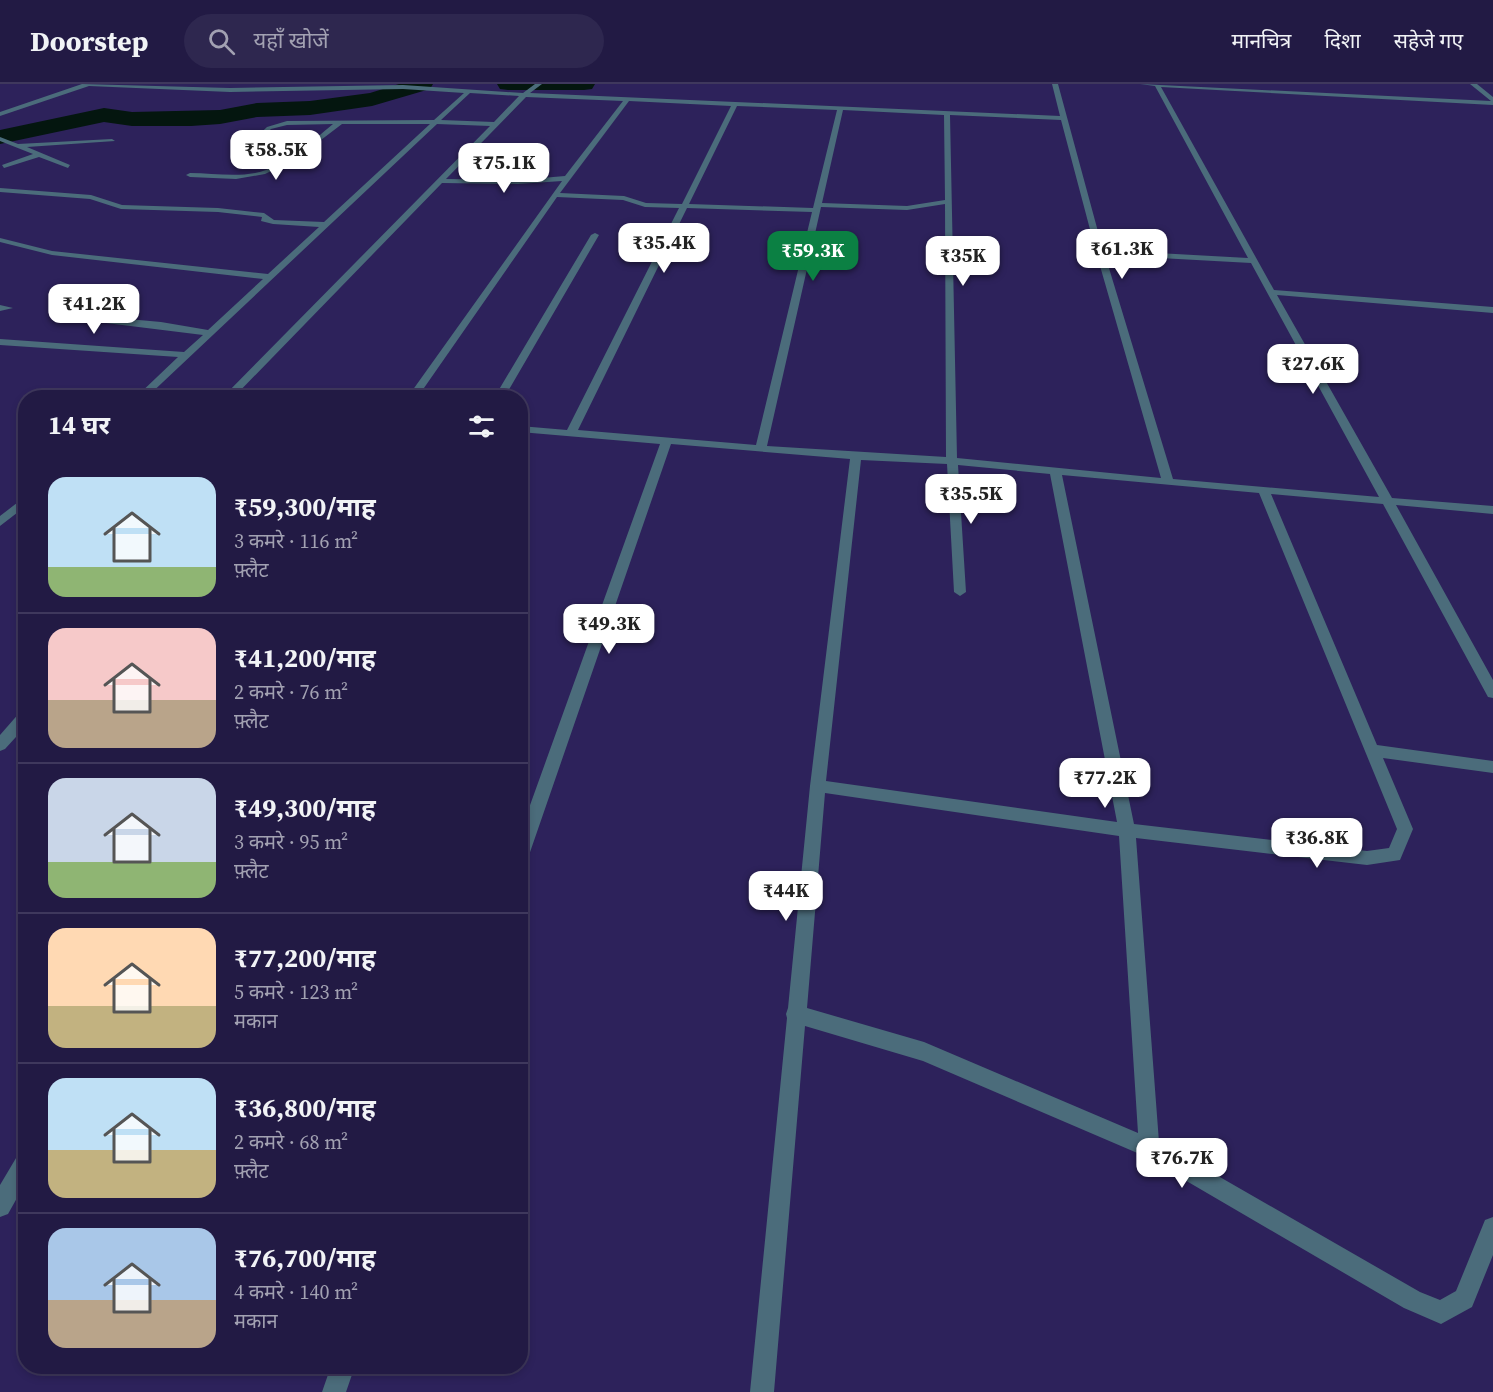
<!DOCTYPE html>
<html lang="hi">
<meta charset="utf-8">
<style>
body{margin:0;font-family:"Source Serif 4","Noto Sans Devanagari",serif;background:#2e274f;color:#f1f3f6;height:100vh;display:flex;flex-direction:column;font-size:22px;white-space:nowrap}
*{box-sizing:border-box;margin:0}
p{font-size:20px;color:#a2a1b2}
.icon{flex:none;width:33px;height:33px;fill:none;stroke:currentColor;stroke-width:2;stroke-linecap:round;stroke-linejoin:round}
.map{position:relative;flex:1;overflow:hidden}
.side{position:absolute;left:18px;top:306px;width:510px;height:984px;display:flex;flex-direction:column;background:#221a44;border-radius:24px;box-shadow:0 3px 9px #0003,0 0 0 2px #3f385d}
.side>*{flex:none}
.price{position:absolute;translate:-50% -51px;padding:0 14px;border-radius:12px;background:#fff;color:#222;font-size:20px;line-height:39px;filter:drop-shadow(0 2px 3px #0008)}
.price::after{content:'';position:absolute;left:50%;top:36px;width:18px;height:14px;margin-left:-9px;background:inherit;clip-path:polygon(0 0,100% 0,50% 100%)}
.price.current{background:#0b8043;color:#fff}
ul{padding:0;list-style:none}
li{display:flex;align-items:center;gap:18px;height:150px;padding:0 30px}
li+li{border-top:2px solid #3f385d}
li span{display:grid;place-items:center;flex:none;width:168px;height:120px;border-radius:18px;color:#555}
li>.icon{margin-inline-start:auto}
span .icon{width:72px;height:72px;fill:#fffc;stroke-width:1}
li b{font-size:26px}
h2{display:flex;justify-content:space-between;align-items:center;height:72px;padding:0 30px;font-size:26px}
header{display:flex;align-items:center;gap:36px;box-sizing:border-box;height:84px;padding:0 30px;background:#221a44;border-bottom:2px solid #3f385d}
header strong{font-size:28px}
nav{display:flex;gap:33px;margin-inline-start:auto;font-size:21px}
.search{width:420px;height:54px;background:#2e274f;display:flex;align-items:center;gap:15px;box-sizing:border-box;padding:0 21px;border-radius:33px;color:#a2a1b2;font-size:22px}
.map>svg:first-child{display:block}
</style>
<header>
<strong>Doorstep</strong>
<div class="search"><svg class="icon" aria-label="search" viewBox="0 0 24 24"><circle cx="10" cy="10" r="6"/><path d="M15 15l6 6"/></svg>यहाँ खोजें</div>
<nav><a>मानचित्र</a><a>दिशा</a><a>सहेजे गए</a></nav>
</header>
<div class="map">
<svg width="1493" height="1308" viewBox="0 0 1493 1308">
<rect width="100%" height="100%" fill="#2d225b"/>
<g fill="none" stroke-linecap="round" stroke-linejoin="round">
<path fill="#04160f" fill-rule="evenodd" d="M399 0H433L430 5 372 22 310 31 257 33 220 40 191 42H132L104 38 0 60V46L104 24 132 28 220 26 257 19 310 17 370 9Z
M497 0H595L592 5 584 6H508L500 5Z"/>
<path fill="#4b6c7b" fill-rule="evenodd" d="M82 0 230 4 403 1 523 9 535 0H542L530 9 1060 32 1052 0H1058L1103 166 1248 174 1155 2 1140 0 1491 17 1470 0H1477L1493 13V21L1161 3 1274 206 1493 223V229L1277 211 1392 414 1493 422V430L1396 421 1493 596V614L1488 613 1383 420 1271 410 1377 661 1493 677V689L1383 674 1413 745 1400 776 1367 781 1136 754 1159 1058 1420 1208 1440 1216 1456 1207 1485 1136 1493 1133V1171L1472 1223 1441 1240 1404 1224 1142 1071 923 977 805 942 774 1308H750L787 934 786 930 788 924 810 702 850 375 671 360 528 774 526 779 520 781V749L660 360 520 348V342L567 346 679 124 645 123 623 116 557 113 417 314H407L562 97 518 100 442 99 233 314H222L490 42 437 40 146 314H135L178 273 0 261V255L184 268 203 251 106 239 101 236 106 233 161 238 208 246 263 195 52 171 0 158V154L52 167 268 190 319 143 273 140 261 137 262 133 218 128 121 125 90 115 0 108V104L91 111 122 121 218 124 264 129 274 136 324 138 430 40H342L296 75 265 90 236 95 190 93 186 91 190 89C211 89 234 93 255 89 285 83 311 58 333 40L287 41 271 45 255 60H251V58L267 43 287 37 434 36 464 9 403 5 230 8 89 2 0 32V28ZM470 9 519 12 494 38 441 36ZM526 13 623 17 565 92 518 96 446 95ZM629 17 731 22 682 120 646 119 624 112 560 109ZM737 22 837 26 813 124 689 120ZM843 26 944 31 945 116 907 122 822 119ZM950 31 1061 36 1096 168 1161 394 957 374ZM945 120 946 373 767 362 821 123 907 126ZM687 124 812 128 756 361 578 346ZM1105 171 1251 179 1379 413 1173 395ZM861 376 947 380 954 508 960 512 966 508 958 381 1050 390 1117 738 826 697ZM1062 391 1259 409 1397 745 1389 764 1367 767 1134 740ZM825 709 1119 752 1138 1049 924 958 807 924Z
M0 53 18 60 112 55 115 57 27 63 70 81 68 84 39 73 4 84 2 81 33 70 0 57Z
M595 149 599 151 504 314H494L591 151Z
M0 221 13 224 0 227Z
M26 412V422L0 442V432Z
M26 626V642L5 665 0 667V651L21 627Z
M26 1066V1098L8 1130 0 1133V1101L19 1069Z
M331 1282H355L346 1308H322Z"/>
</g>
</svg>
<b class="price" style="left:276px;top:97px">₹58.5K</b>
<b class="price" style="left:504px;top:110px">₹75.1K</b>
<b class="price" style="left:664px;top:190px">₹35.4K</b>
<b class="price" style="left:1122px;top:196px">₹61.3K</b>
<b class="price current" style="left:813px;top:198px">₹59.3K</b>
<b class="price" style="left:963px;top:203px">₹35K</b>
<b class="price" style="left:94px;top:251px">₹41.2K</b>
<b class="price" style="left:1313px;top:311px">₹27.6K</b>
<b class="price" style="left:971px;top:441px">₹35.5K</b>
<b class="price" style="left:609px;top:571px">₹49.3K</b>
<b class="price" style="left:1105px;top:725px">₹77.2K</b>
<b class="price" style="left:1317px;top:785px">₹36.8K</b>
<b class="price" style="left:786px;top:838px">₹44K</b>
<b class="price" style="left:1182px;top:1105px">₹76.7K</b>
<section class="side">
<h2>14 घर<svg class="icon" aria-label="filters" viewBox="0 0 24 24"><path d="M4 7h16M4 17h16"/><circle cx="9" cy="7" r="2"/><circle cx="15" cy="17" r="2"/></svg></h2>
<ul>
<li><span style="background:linear-gradient(#bfe0f5 75%,#8fb573 0)"><svg class="icon" aria-label="home" viewBox="0 0 24 24"><path d="M3 11l9-7 9 7M6 9v11h12V9"/></svg></span><div><b>₹59,300/माह</b><p>3 कमरे · 116 m²</p><p>फ़्लैट</p></div></li>
<li><span style="background:linear-gradient(#f6c9c9 60%,#b9a48a 0)"><svg class="icon" aria-label="home" viewBox="0 0 24 24"><path d="M3 11l9-7 9 7M6 9v11h12V9"/></svg></span><div><b>₹41,200/माह</b><p>2 कमरे · 76 m²</p><p>फ़्लैट</p></div></li>
<li><span style="background:linear-gradient(#c9d6e8 70%,#8fb573 0)"><svg class="icon" aria-label="home" viewBox="0 0 24 24"><path d="M3 11l9-7 9 7M6 9v11h12V9"/></svg></span><div><b>₹49,300/माह</b><p>3 कमरे · 95 m²</p><p>फ़्लैट</p></div></li>
<li><span style="background:linear-gradient(#ffd9b3 65%,#c2b280 0)"><svg class="icon" aria-label="home" viewBox="0 0 24 24"><path d="M3 11l9-7 9 7M6 9v11h12V9"/></svg></span><div><b>₹77,200/माह</b><p>5 कमरे · 123 m²</p><p>मकान</p></div></li>
<li><span style="background:linear-gradient(#bfe0f5 60%,#c2b280 0)"><svg class="icon" aria-label="home" viewBox="0 0 24 24"><path d="M3 11l9-7 9 7M6 9v11h12V9"/></svg></span><div><b>₹36,800/माह</b><p>2 कमरे · 68 m²</p><p>फ़्लैट</p></div></li>
<li><span style="background:linear-gradient(#a9c7e8 60%,#b9a48a 0)"><svg class="icon" aria-label="home" viewBox="0 0 24 24"><path d="M3 11l9-7 9 7M6 9v11h12V9"/></svg></span><div><b>₹76,700/माह</b><p>4 कमरे · 140 m²</p><p>मकान</p></div></li>
</ul>
</section>
</div>
